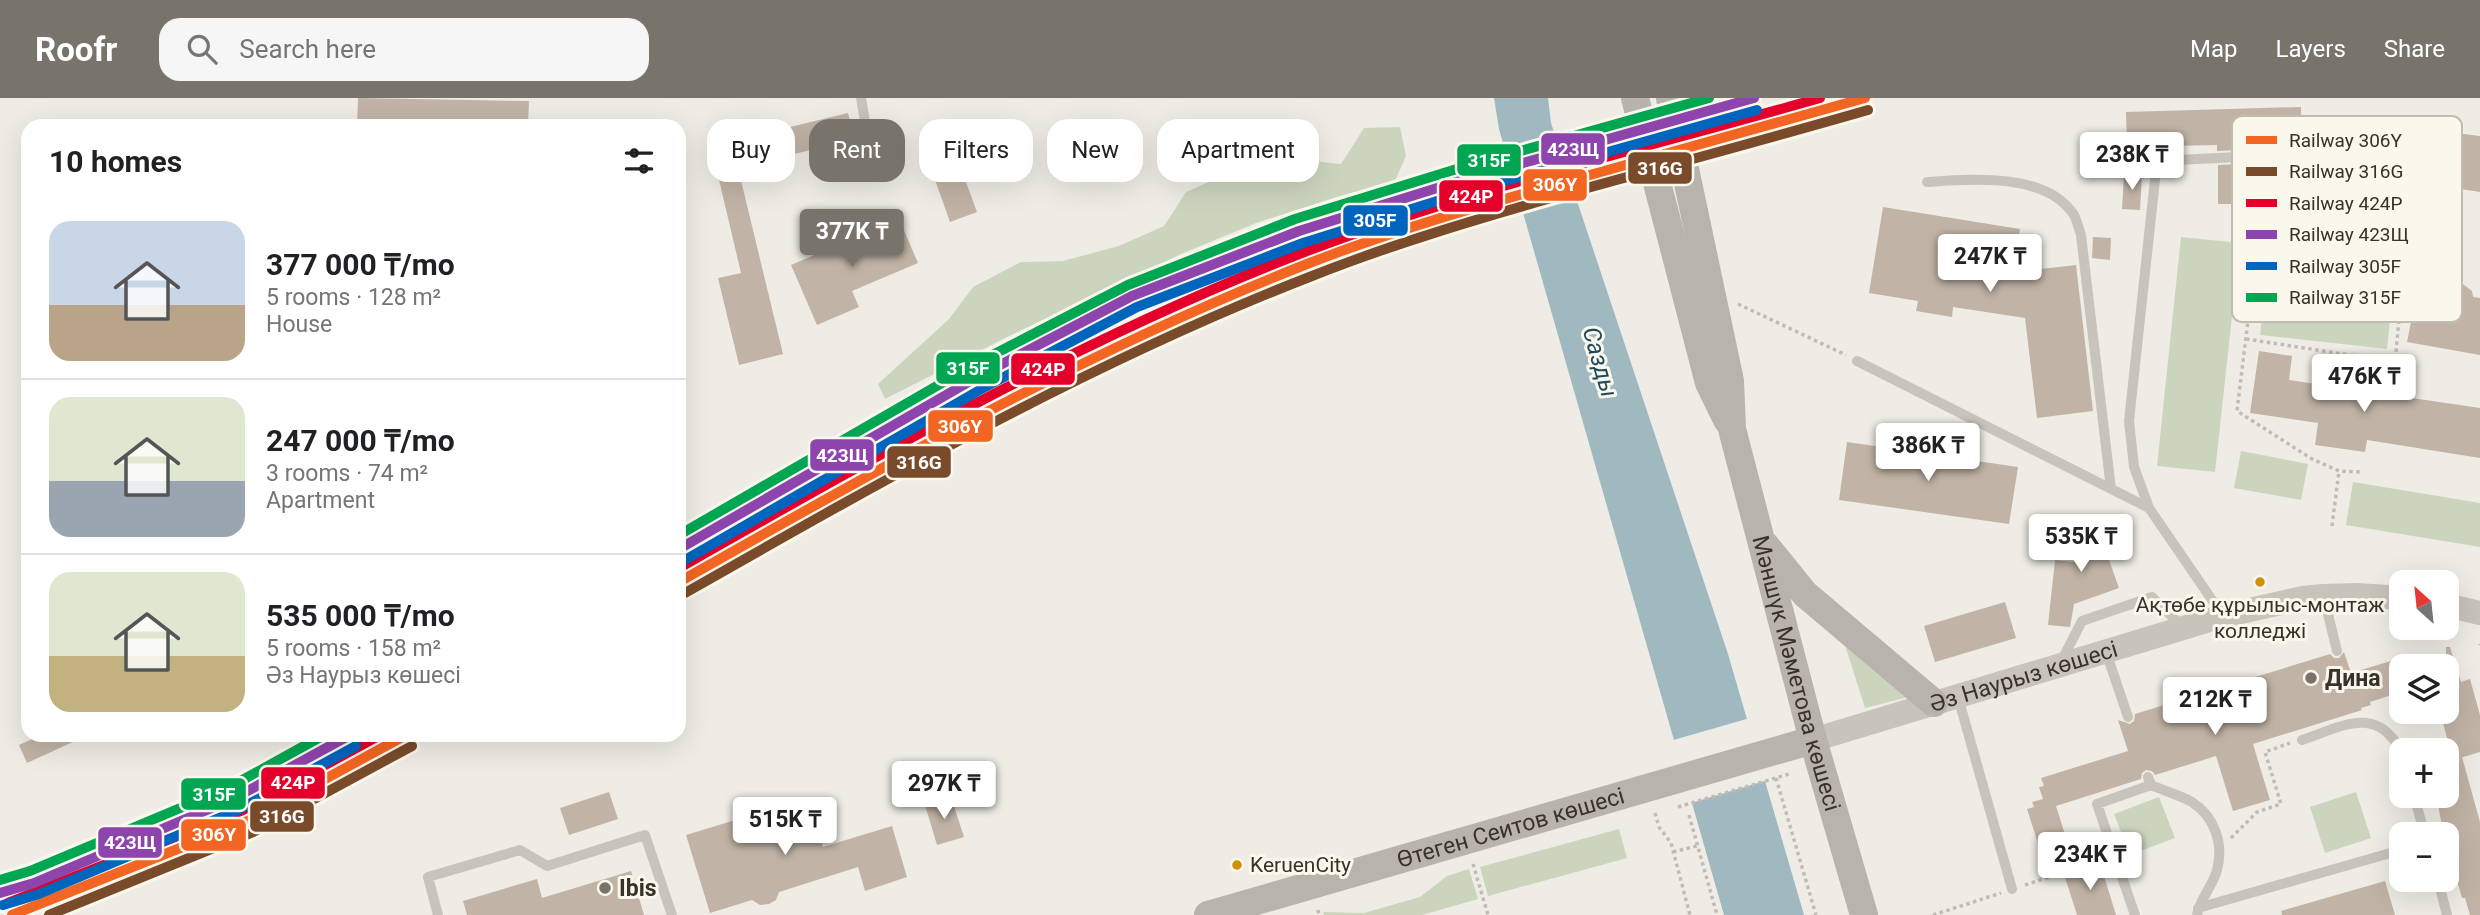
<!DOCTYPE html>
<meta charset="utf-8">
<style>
body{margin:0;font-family:Roboto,sans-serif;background:#f6f6f6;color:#202124;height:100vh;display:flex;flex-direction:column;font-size:26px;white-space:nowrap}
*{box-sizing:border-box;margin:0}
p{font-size:23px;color:#757577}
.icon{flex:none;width:38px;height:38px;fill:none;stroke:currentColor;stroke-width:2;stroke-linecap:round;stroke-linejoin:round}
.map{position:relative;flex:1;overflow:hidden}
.details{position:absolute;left:21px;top:21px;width:665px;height:623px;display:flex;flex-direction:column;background:#fff;border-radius:21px;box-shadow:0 7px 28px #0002}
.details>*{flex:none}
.guide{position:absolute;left:707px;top:21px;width:665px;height:63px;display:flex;gap:14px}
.needle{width:46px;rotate:333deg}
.buttons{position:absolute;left:2389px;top:472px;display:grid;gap:14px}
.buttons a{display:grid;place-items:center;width:70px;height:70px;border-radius:14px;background:#fff;box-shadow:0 7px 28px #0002;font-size:35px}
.price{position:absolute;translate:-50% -60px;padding:0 16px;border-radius:7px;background:#fff;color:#222;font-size:23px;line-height:46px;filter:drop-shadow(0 2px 4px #0008)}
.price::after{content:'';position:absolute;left:50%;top:42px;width:21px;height:16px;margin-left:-10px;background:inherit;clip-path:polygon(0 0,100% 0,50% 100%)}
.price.active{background:#78736b;color:#fff}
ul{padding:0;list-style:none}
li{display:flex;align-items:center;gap:21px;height:175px;padding:0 28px}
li+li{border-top:2px solid #e0e0e0}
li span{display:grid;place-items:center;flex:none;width:196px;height:140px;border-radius:21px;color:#555}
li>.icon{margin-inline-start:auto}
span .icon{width:84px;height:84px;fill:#fffc;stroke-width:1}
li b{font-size:30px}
h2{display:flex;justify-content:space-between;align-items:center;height:84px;padding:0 28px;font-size:30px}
.chip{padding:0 24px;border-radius:21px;background:#fff;box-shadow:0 7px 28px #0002;font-size:24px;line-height:63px}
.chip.active{background:#78736b;color:#fff}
header{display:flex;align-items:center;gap:42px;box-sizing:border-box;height:98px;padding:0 35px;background:#78736b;color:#fff}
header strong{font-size:33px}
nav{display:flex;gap:38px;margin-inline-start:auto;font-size:24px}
.search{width:490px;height:63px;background:#f6f6f6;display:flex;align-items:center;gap:18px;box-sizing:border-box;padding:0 24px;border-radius:21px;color:#757577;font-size:26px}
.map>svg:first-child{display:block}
</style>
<header>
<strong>Roofr</strong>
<div class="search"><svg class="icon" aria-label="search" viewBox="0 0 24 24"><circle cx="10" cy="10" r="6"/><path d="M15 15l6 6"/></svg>Search here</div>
<nav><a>Map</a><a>Layers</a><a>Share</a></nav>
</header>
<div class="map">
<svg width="2480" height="817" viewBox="0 0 2480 817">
<rect width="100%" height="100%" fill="#eeece4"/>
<path fill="#cbd5be" d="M1400 29 1406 58 1395 83 1340 98 1256 125 1181 156 1005 240 885 301 878 286 949 221 973 189 1021 164 1063 163 1119 148 1164 128 1186 94 1293 47 1321 64 1341 66 1364 30Z
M2181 139 2240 145 2215 374 2157 368Z
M2268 170 2394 184 2387 251 2260 237Z
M2241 353 2308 366 2301 402 2234 390Z
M2353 384 2480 405V449L2346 427Z
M1844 544 1916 597 1865 610Z
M2356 694 2371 740 2325 755 2310 709Z
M2159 699 2175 740 2130 757 2114 716Z
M1619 731 1627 760 1488 798 1480 769Z
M1469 771 1478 801 1422 817H1324L1323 814 1364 815 1420 799 1447 778Z"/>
<path fill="#a0b9c0" d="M1494 0H1548L1551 25 1728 556 1804 817H1724L1499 31Z"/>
<path fill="#eeece4" d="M1750 620 1768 682 1688 706 1670 643Z"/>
<path fill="#c1b4a6" d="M358 0 529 3 528 28H357Z
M2301 9 2303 114 2359 115 2383 125V157L2265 156V146L2254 145V130L2235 131 2233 106H2218V67L2262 65 2266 58 2262 51 2217 53V47L2127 49 2126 14Z
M848 15 855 41 738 70 783 256 739 267 718 180 741 175 711 48Z
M2456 35 2480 38V94L2448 89Z
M962 73 977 114 950 124 935 82Z
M2124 76H2142L2140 112 2122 111Z
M1883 109 2020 131 2013 174 2076 167 2093 313 2037 320 2025 220 1953 209 1952 219 1916 213 1918 203 1869 195Z
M899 121 918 165 852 193 859 209 817 227 791 167Z
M2093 139 2111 140 2110 162 2092 160Z
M2418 152 2472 193 2473 199 2480 200V257L2407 244 2415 204 2408 203Z
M2259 253 2292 258 2289 282 2480 310V360L2367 342 2365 354 2315 347 2318 325 2250 315Z
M1847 344 2018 369 2009 426 1839 402Z
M2093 417 2119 490 2074 506 2070 529 2048 527 2055 462 2083 465 2069 426Z
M2005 504 2016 540 1935 564 1924 528Z
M2446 549H2450L2461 584 2470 581 2480 617V654L2460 660 2462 659 2480 724V817H2470L2465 800H2462L2456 779H2459L2448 739 2444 737 2436 698H2446V663L2453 662 2440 614H2446Z
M2344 554 2351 575 2401 560V594L2370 604 2371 607 2361 610 2362 612 2253 646 2270 702 2233 713 2216 658 2155 677 2152 673 2146 672 2142 675 2141 681 2056 708 2075 768 2048 777 2027 711 2034 709 2032 704 2043 701 2039 689 2044 688 2041 680 2128 653 2118 622 2130 626 2134 623 2135 616 2330 556 2334 560H2339Z
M41 637H88L27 665 19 647Z
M609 694 618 721 569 737 560 710Z
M951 699 964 739 937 747 925 707Z
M808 700 823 749 892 728 907 779 865 793 858 769 779 794 776 802 769 806 760 807 752 802 710 815 686 737Z
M2100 765 2116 817H2077L2064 776Z
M631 773 644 817H467L463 803 537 781 542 800Z
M2385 783 2395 817H2282L2281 813Z"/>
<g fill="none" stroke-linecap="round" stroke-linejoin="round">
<path stroke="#c0bcb5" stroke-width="3.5" stroke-dasharray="3.5 3.5" stroke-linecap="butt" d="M2256 156 2237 313 2312 361 2339 373 2361 374
M1738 206 1846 257
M2246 241 2395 264 2403 180 2255 164
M2332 428 2339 373
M2480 546V547
M1776 680 1816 817
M1678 709 1789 676
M1655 715 1659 729 1671 745 1690 817
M1689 717 1717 817
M2231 740 2257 714 2281 706 2265 654 2290 645
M1673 754 1697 748
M1473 766 1488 817
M2025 787 2101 762
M1318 812 1319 817
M1933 817 2001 795"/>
<path stroke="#c8c4bc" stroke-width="10" d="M861 0 870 53
M1927 84C1971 81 2046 74 2074 117 2077 123 2079 131 2081 137L2111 391
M1857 263 2149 410 2223 518
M2149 410 2134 369 2129 323 2157 63 2259 58
M2324 500 2337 553
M2106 554 2128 619
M2061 564 2082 523 2152 499 2183 529
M1958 599 2012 791
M2302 642C2341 629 2376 606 2401 653
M2148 679 2151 687C2164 693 2180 697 2192 704 2215 719 2224 746 2217 772 2213 788 2200 800 2197 817
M2414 698 2425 737
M2438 782 2447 817
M2198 810 2401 752
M438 817 428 779 520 752 547 768 645 737 672 817
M2135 817 2097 706 2151 687"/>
<g stroke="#c8c4bc" stroke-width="24">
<path d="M2446 507 2480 515"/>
<path id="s1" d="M1813 642 2223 518 2303 500 2323 498 2358 497 2401 500"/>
</g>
<g stroke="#b8b4ad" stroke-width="28">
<path d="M1635 0 1709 285 1727 322"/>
<path id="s2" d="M1670 0 1730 283 1732 331 1813 642 1864 817"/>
<path d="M1766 448 1805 496 1934 605"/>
<path id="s3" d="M1208 817 1813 642"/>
</g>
<g stroke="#faf7ec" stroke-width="16">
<path id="rail-1" d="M679 484C883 368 1088 252 1307 166 1394 132 1483 107 1572 82 1670 55 1768 28 1865 0
M12 817 248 723 406 637"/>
</g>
<g stroke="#faf7ec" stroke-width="16">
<path id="rail-2" d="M685 495C889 379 1093 263 1312 178 1398 144 1487 118 1576 93 1674 66 1771 40 1868 12
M49 817 253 734 412 648"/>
</g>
<g stroke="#faf7ec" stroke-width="16">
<path id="rail-3" d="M679 470C883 354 1088 237 1307 153 1474 90 1649 49 1820 0
M8 805 243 712 380 637"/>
</g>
<g stroke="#faf7ec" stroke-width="16">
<path id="rail-4" d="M679 451 979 278 1132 198 1299 133 1463 82 1754 0
M0 795 34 785 233 701 350 637"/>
</g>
<g stroke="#faf7ec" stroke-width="16">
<path id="rail-5" d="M685 462 985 289 1137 209 1303 145 1466 94 1757 12
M3 807 39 796 238 712 356 648"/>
</g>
<g stroke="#faf7ec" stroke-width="16">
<path id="rail-6" d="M679 437 973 267 1128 187 1295 121 1460 70 1709 0
M0 782 30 773 228 690 324 637"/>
</g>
<use href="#rail-1" stroke="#f26522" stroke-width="10"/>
<use href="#rail-2" stroke="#7a4b2a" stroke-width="10"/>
<use href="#rail-3" stroke="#e4002b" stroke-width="10"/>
<use href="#rail-4" stroke="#8e44ad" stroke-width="10"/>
<use href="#rail-5" stroke="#0065bd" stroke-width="10"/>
<use href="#rail-6" stroke="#00a651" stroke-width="10"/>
</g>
<g fill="#d18f08" stroke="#faf7ec" stroke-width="2.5">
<circle cx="2260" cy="484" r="6"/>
<circle cx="1237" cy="767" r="6"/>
</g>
<g fill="#78736b" stroke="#faf7ec" stroke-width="2.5">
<circle cx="2311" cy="580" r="7"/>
<circle cx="605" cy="790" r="7"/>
</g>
<g text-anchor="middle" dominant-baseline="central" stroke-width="6" stroke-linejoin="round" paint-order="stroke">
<g font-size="21" fill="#39322a" stroke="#faf7ec">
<text x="2260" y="507">Ақтөбе құрылыс-монтаж<tspan x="2260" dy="26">колледжі</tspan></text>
<text x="1250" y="767" text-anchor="start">KeruenCity</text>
</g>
<g font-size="23" fill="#39322a" stroke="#faf7ec">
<text stroke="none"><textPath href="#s2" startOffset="590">Мәншүк Мәметова көшесі</textPath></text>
<text stroke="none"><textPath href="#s1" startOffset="220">Әз Наурыз көшесі</textPath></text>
<text stroke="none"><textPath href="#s3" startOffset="315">Өтеген Сеитов көшесі</textPath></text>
</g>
<g font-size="23" font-weight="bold" fill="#39322a" stroke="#faf7ec" text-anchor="start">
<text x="2325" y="580">Дина</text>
<text x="619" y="790">Ibis</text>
</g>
<g font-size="24" font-style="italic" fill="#1f4a5b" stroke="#faf7ec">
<text transform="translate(1600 264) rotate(74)">Сазды</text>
</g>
</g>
<rect x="2232" y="18" width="230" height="206" rx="10" fill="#faf7ec" stroke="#c0bcb2" stroke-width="2"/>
<rect x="2246" y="38" width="31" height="8" fill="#f26522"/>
<rect x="2246" y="69" width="31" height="9" fill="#7a4b2a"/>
<rect x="2246" y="101" width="31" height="8" fill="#e4002b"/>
<rect x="2246" y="132" width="31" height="9" fill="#8e44ad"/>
<rect x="2246" y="164" width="31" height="8" fill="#0065bd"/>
<rect x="2246" y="195" width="31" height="9" fill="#00a651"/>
<g font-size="19" fill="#39322a">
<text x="2289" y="49">Railway 306Y</text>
<text x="2289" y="80">Railway 316G</text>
<text x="2289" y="112">Railway 424Р</text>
<text x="2289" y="143">Railway 423Щ</text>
<text x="2289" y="175">Railway 305F</text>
<text x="2289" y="206">Railway 315F</text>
</g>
<g stroke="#faf7ec" stroke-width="2.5">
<rect x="1540" y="34" width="66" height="34" rx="7" fill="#8e44ad"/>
<rect x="1456" y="45" width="66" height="34" rx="7" fill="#00a651"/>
<rect x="1627" y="53" width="66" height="34" rx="7" fill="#7a4b2a"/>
<rect x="1522" y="70" width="66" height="34" rx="7" fill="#f26522"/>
<rect x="1438" y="81" width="66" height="34" rx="7" fill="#e4002b"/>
<rect x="1342" y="106" width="67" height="33" rx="7" fill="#0065bd"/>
<rect x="935" y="253" width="66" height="34" rx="7" fill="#00a651"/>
<rect x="1010" y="254" width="66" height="34" rx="7" fill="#e4002b"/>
<rect x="927" y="311" width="67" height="34" rx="7" fill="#f26522"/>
<rect x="809" y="340" width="66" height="34" rx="7" fill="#8e44ad"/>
<rect x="886" y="347" width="66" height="34" rx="7" fill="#7a4b2a"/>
<rect x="260" y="668" width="66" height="34" rx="7" fill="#e4002b"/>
<rect x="180" y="679" width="67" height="34" rx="7" fill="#00a651"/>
<rect x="249" y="702" width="66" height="33" rx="7" fill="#7a4b2a"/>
<rect x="180" y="720" width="67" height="34" rx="7" fill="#f26522"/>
<rect x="97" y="728" width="66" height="33" rx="7" fill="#8e44ad"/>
</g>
<g font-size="19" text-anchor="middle" font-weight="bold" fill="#fff">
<text x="1573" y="58">423Щ</text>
<text x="1489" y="69">315F</text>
<text x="1660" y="77">316G</text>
<text x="1555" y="93">306Y</text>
<text x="1471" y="105">424Р</text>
<text x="1375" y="129">305F</text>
<text x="968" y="277">315F</text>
<text x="1043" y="278">424Р</text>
<text x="960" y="335">306Y</text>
<text x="842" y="364">423Щ</text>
<text x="919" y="371">316G</text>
<text x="293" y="691">424Р</text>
<text x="214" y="703">315F</text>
<text x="282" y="725">316G</text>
<text x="214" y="743">306Y</text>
<text x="130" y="751">423Щ</text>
</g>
</svg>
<div class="buttons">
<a><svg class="needle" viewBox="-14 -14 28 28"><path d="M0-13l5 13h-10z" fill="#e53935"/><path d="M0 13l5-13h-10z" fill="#757577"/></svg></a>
<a><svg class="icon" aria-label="layers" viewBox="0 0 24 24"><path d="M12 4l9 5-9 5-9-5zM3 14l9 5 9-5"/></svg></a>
<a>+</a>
<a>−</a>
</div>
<b class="price" style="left:2132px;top:94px">238K ₸</b>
<b class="price active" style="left:852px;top:171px">377K ₸</b>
<b class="price" style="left:1990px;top:196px">247K ₸</b>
<b class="price" style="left:2364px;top:316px">476K ₸</b>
<b class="price" style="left:1928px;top:385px">386K ₸</b>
<b class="price" style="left:2081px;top:476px">535K ₸</b>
<b class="price" style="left:2215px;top:639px">212K ₸</b>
<b class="price" style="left:944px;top:723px">297K ₸</b>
<b class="price" style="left:785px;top:759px">515K ₸</b>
<b class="price" style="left:2090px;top:794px">234K ₸</b>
<div class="guide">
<a class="chip">Buy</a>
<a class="chip active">Rent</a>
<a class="chip">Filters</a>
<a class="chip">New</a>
<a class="chip">Apartment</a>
</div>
<section class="details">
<h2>10 homes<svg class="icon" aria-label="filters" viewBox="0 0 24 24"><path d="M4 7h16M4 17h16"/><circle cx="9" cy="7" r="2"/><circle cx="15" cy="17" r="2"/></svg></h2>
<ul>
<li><span style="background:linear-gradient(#c9d6e8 60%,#b9a48a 0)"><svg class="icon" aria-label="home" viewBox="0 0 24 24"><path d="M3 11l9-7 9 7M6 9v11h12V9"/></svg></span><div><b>377 000 ₸/mo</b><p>5 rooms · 128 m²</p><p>House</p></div></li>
<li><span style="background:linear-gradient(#dfe7d0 60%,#9aa5b1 0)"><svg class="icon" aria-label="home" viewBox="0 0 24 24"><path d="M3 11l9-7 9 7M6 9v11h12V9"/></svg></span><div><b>247 000 ₸/mo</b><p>3 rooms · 74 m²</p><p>Apartment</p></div></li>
<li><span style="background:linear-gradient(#dfe7d0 60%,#c2b280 0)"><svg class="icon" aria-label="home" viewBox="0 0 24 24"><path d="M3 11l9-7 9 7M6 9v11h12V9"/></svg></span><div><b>535 000 ₸/mo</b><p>5 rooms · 158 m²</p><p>Әз Наурыз көшесі</p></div></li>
</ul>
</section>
</div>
